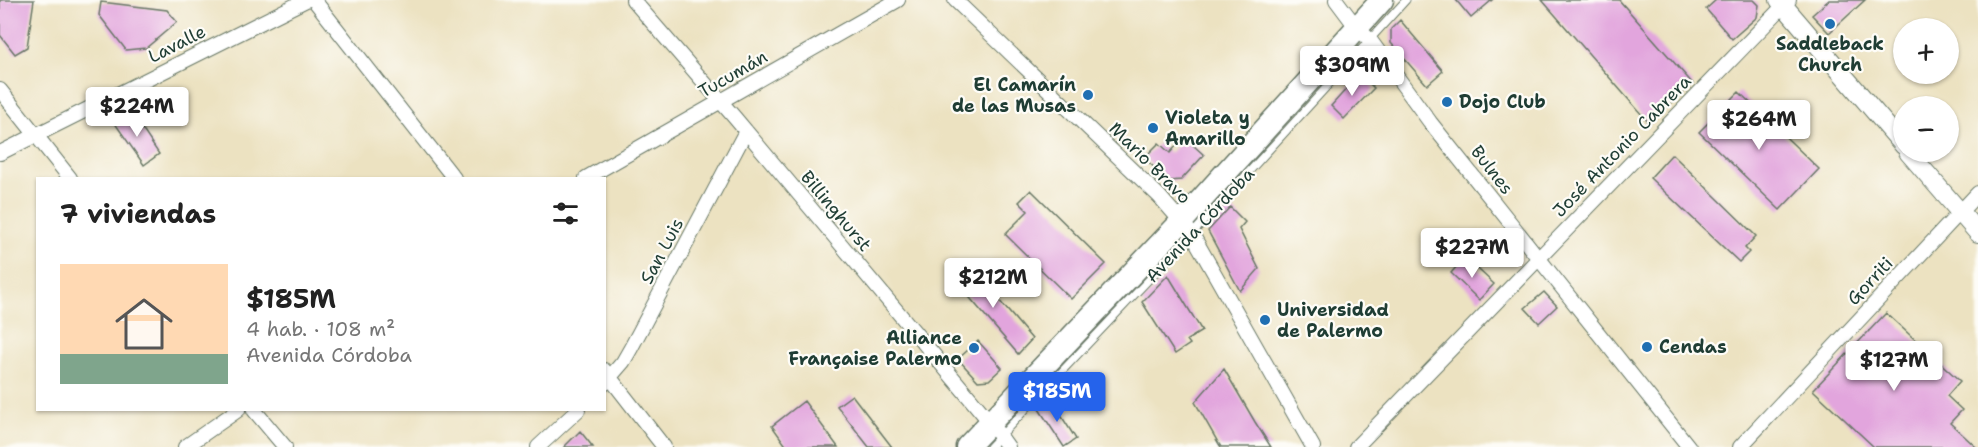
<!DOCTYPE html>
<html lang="es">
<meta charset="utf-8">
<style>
body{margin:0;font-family:"Shantell Sans",sans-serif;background:#f2f2f2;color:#222;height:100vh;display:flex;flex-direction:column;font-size:22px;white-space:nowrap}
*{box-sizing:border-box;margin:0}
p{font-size:20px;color:#767676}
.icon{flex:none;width:33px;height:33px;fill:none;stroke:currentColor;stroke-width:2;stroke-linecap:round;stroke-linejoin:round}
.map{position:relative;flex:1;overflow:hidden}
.drawer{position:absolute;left:36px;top:177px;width:570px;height:234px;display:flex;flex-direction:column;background:#fff;border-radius:0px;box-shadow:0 2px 4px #0004}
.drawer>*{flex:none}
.fabs{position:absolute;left:1893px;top:18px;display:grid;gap:12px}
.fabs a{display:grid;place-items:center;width:66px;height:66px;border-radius:50%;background:#fff;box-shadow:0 2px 4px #0004;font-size:30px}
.price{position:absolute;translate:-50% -51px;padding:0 14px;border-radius:6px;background:#fff;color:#222;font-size:20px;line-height:39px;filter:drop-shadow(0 2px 3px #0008)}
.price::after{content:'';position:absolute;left:50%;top:36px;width:18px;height:14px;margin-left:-9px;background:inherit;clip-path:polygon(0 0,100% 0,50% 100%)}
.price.current{background:#2563eb;color:#fff}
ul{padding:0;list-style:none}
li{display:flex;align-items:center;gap:18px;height:150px;padding:0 24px}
li span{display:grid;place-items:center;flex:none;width:168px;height:120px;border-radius:0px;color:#555}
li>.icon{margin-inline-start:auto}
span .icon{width:72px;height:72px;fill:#fffc;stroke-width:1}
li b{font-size:26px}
h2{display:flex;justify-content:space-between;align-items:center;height:72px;padding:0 24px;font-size:26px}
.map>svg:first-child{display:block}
</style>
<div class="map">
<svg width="1978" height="447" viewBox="0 0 1978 447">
<rect width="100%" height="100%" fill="#fdfcf7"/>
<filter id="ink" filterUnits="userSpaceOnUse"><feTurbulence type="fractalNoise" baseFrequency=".0167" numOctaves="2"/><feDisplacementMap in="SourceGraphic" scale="12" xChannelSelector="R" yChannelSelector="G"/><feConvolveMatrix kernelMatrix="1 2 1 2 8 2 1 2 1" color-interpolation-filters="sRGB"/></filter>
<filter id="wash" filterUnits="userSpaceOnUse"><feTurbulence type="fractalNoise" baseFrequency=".008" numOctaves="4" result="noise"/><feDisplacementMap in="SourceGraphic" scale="24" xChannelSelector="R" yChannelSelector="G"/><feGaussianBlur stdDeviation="1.35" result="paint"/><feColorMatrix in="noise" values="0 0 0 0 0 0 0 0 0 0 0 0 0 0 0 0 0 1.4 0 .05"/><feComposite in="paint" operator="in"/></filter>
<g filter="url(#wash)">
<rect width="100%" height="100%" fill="#ece2c1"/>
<g id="blocks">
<path fill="#e2a5dd" d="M0 0H34L27 47 15 54 0 35Z
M1456 0H1492L1471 18Z
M1542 0H1619L1693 84 1649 123Z
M1716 0H1754L1759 5 1757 17 1732 39 1706 9Z
M1829 0H1865L1829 33 1812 15Z
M101 2 167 10 177 22 146 48 126 50 99 15Z
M1400 20 1443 71 1427 85 1391 43V29Z
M1358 76 1363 77 1374 88 1344 119 1331 106Z
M1739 92 1819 169 1780 210 1699 132Z
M130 111 159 154 144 165 114 122Z
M1184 137 1204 155 1181 180 1169 181 1144 158 1159 143 1170 153Z
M1672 154 1756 236 1745 248 1749 252 1739 262 1650 178Z
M1031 190 1106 264 1071 299 1005 234 1028 211 1019 202Z
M1230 207 1245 222 1239 229 1259 269 1240 291 1208 231Z
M1465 257 1494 284 1479 300 1451 273Z
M969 265 1032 339 1018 354 953 278Z
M1168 275 1202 331 1187 340 1190 344 1175 354 1142 302Z
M1544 292 1557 306 1539 323 1525 308Z
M1886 313 1960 381 1947 396 1962 410 1950 423 1976 447H1874L1813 390Z
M978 341 1002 368 989 380 978 381 958 359Z
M1224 369 1255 422 1271 447H1221L1219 444 1195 402Z
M852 395 892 447H869L837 406Z
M1050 398 1076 439 1064 447 1039 409Z
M804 401 838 447H787L772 426Z
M580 431 593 447H564Z"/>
</g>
</g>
<g filter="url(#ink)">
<use href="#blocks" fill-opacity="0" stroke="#677765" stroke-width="1.5"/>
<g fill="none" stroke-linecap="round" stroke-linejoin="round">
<g stroke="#677765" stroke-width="9">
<path id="service" d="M990 447 1192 234 1406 0"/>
</g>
<g stroke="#677765" stroke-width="16">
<path id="minor" d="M314 0 454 178
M633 0 735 118 990 422 1008 447
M955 0 1159 196 1192 234 1313 447
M1336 0 1357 28 1370 40 1430 122 1689 447
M0 90 70 178
M0 153 306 0
M586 178 898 0
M604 370 664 447
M604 384 623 362 631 348 746 131
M254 410 285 447
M185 447 238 410
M538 447 578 410
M1356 447 1789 0
M1740 447 1978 193"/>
</g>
<g stroke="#677765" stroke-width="20">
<path id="tertiary" d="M1779 0 1904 146
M1908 152 1978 233"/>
</g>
<g stroke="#677765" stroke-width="25">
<path id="primary" d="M967 447 1182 221 1382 0"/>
</g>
<use href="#service" stroke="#fff" stroke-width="7"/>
<use href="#minor" stroke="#fff" stroke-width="14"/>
<use href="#tertiary" stroke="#fff" stroke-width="18"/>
<use href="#primary" stroke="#fff" stroke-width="22"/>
</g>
</g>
<g fill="#1f6fb2" stroke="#fdfcf7" stroke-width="2">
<circle cx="1830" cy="24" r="6"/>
<circle cx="1088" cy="95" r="6"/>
<circle cx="1447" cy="102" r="6"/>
<circle cx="1153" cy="128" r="6"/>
<circle cx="1265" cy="320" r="6"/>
<circle cx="1647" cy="347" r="6"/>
<circle cx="974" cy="348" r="6"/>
</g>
<g text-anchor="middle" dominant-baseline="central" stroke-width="4.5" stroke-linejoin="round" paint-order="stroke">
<g font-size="18" fill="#1f3d34" stroke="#fdfcf7">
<text transform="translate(177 44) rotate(-27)">Lavalle</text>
<text transform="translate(733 74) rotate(-30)">Tucumán</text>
<text transform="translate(1622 146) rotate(-46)">José Antonio Cabrera</text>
<text transform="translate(1150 163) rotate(45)">Mario Bravo</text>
<text transform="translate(1492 170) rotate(52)">Bulnes</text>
<text transform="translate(836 211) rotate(50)">Billinghurst</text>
<text transform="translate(1200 225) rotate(-47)">Avenida Córdoba</text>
<text transform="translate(662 251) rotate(-62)">San Luis</text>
<text transform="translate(1870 281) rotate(-47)">Gorriti</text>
</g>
<g font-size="18" font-weight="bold" fill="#1f3d34" stroke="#fdfcf7" text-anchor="start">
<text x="1830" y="44" text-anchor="middle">Saddleback<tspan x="1830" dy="21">Church</tspan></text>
<text x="1076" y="85" text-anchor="end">El Camarín<tspan x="1076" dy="21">de las Musas</tspan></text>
<text x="1459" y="102">Dojo Club</text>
<text x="1165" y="118">Violeta y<tspan x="1165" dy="21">Amarillo</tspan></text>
<text x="1277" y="310">Universidad<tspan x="1277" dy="21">de Palermo</tspan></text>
<text x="962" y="338" text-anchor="end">Alliance<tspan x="962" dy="21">Française Palermo</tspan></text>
<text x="1659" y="347">Cendas</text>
</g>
</g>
</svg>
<div class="fabs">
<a>+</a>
<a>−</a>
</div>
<b class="price" style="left:1352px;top:97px">$309M</b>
<b class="price" style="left:137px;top:138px">$224M</b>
<b class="price" style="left:1759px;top:151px">$264M</b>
<b class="price" style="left:1472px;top:279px">$227M</b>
<b class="price" style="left:993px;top:309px">$212M</b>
<b class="price" style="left:1894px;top:392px">$127M</b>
<b class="price current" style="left:1057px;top:423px">$185M</b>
<section class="drawer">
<h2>7 viviendas<svg class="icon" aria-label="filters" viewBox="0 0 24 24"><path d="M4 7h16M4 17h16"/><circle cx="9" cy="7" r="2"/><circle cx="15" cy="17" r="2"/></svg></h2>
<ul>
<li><span style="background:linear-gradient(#ffd9b3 75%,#7fa58c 0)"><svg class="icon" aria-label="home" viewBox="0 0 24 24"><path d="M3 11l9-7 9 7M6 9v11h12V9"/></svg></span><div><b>$185M</b><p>4 hab. · 108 m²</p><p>Avenida Córdoba</p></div></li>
</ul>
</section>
</div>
